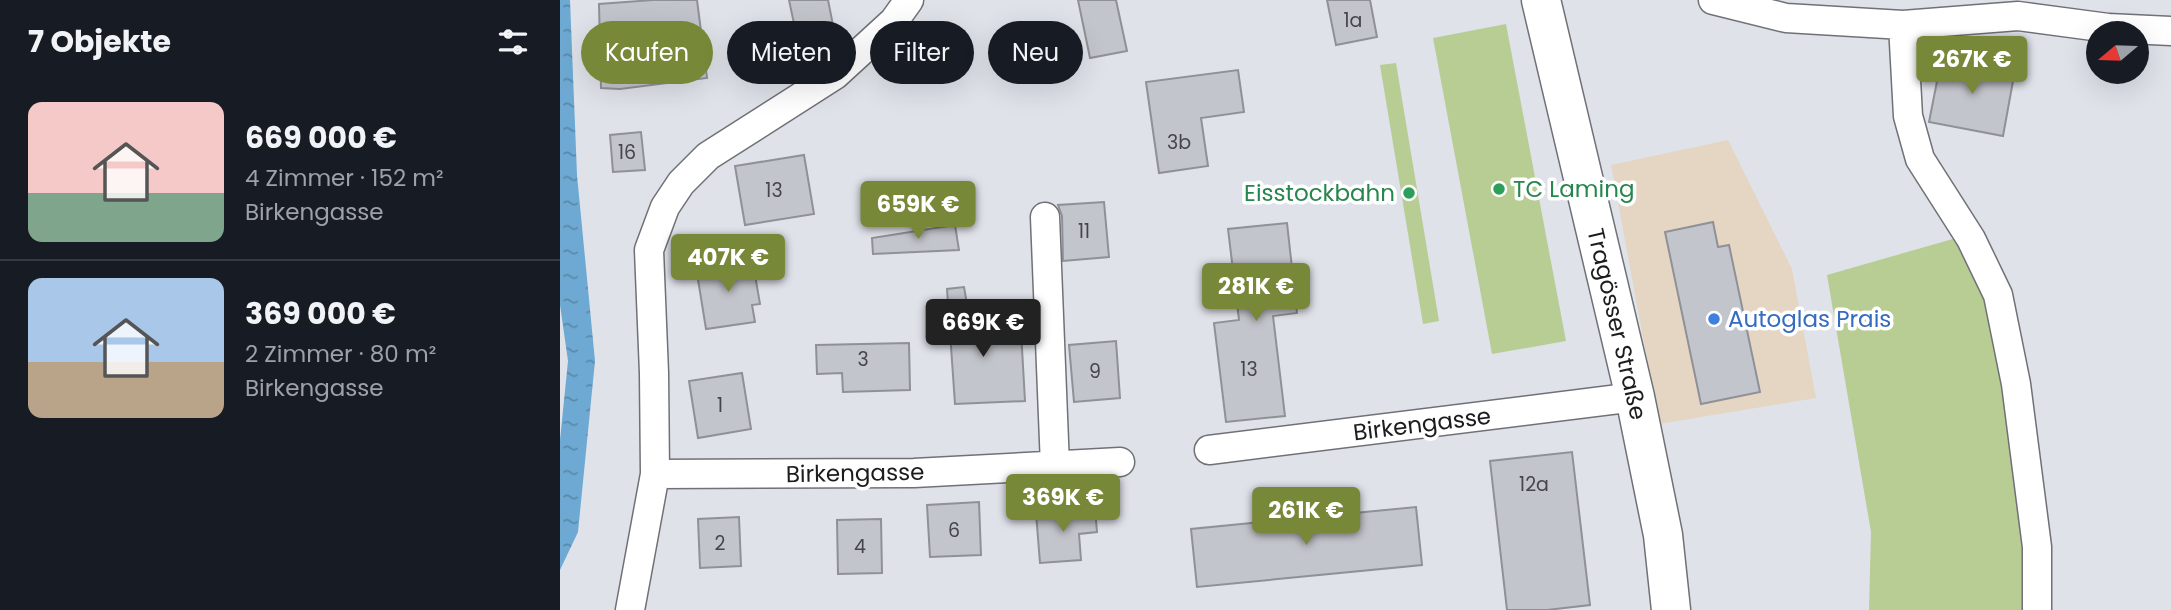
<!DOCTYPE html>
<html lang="de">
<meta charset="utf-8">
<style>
body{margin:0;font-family:Poppins,sans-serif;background:#242831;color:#f1f3f6;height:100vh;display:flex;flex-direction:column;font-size:26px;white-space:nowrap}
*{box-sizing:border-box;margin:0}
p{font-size:23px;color:#9ea1a6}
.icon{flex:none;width:38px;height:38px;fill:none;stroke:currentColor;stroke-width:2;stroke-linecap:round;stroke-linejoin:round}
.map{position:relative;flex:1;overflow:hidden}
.side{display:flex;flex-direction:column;background:#171b24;width:560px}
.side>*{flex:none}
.top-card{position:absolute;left:21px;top:21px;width:665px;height:63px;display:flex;gap:14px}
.needle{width:46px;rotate:251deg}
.controls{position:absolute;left:1526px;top:21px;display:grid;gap:14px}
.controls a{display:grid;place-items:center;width:63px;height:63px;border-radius:50%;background:#171b24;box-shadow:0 7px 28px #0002;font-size:35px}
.price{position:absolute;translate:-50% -60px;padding:0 16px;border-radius:7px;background:#778838;color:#fff;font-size:23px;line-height:46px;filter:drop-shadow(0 2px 4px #0008)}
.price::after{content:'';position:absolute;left:50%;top:42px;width:21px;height:16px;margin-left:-10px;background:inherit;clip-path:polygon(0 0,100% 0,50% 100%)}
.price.selected{background:#222;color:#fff}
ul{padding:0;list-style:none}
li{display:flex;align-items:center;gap:21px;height:175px;padding:0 28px}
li+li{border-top:2px solid #363941}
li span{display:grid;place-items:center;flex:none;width:196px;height:140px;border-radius:14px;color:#555}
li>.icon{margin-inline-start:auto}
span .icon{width:84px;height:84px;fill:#fffc;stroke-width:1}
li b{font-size:30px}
h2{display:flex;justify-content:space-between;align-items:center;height:84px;padding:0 28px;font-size:30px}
.pill{padding:0 24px;border-radius:32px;background:#171b24;box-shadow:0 7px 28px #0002;font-size:24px;line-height:63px}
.pill.selected{background:#778838;color:#fff}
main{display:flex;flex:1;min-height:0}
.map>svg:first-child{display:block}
</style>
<main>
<section class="side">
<h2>7 Objekte<svg class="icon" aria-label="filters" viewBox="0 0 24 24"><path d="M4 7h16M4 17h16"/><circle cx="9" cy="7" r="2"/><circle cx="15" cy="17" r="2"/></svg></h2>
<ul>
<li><span style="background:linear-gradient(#f6c9c9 65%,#7fa58c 0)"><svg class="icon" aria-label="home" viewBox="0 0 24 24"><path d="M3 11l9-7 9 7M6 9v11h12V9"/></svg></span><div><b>669 000 €</b><p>4 Zimmer · 152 m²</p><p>Birkengasse</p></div></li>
<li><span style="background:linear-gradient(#a9c7e8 60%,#b9a48a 0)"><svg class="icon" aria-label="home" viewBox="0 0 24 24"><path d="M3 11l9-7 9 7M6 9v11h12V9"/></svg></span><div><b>369 000 €</b><p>2 Zimmer · 80 m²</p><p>Birkengasse</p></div></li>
</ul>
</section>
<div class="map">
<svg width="1611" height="610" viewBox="0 0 1611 610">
<defs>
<pattern id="water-ripples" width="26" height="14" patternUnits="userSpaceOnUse" patternTransform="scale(1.75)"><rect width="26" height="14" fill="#6da9d2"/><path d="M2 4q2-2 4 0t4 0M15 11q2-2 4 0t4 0" fill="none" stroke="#5989aa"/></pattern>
</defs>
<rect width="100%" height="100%" fill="#dfe2e9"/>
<path fill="#e4d6c3" d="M1168 140 1232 269 1256 398 1099 424 1051 165Z"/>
<path fill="#b8cd94" d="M946 24 1006 341 932 354 873 38Z
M836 63 879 321 863 324 820 65Z
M1417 232 1438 264 1457 317 1471 429 1489 610H1309L1311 532 1267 275Z"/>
<path fill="url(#water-ripples)" d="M0 0H10L17 175 35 361 18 532 0 570V440L8 361 0 305Z"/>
<path fill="#c3c5cc" stroke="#8f9197" stroke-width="2" d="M93 0H137L147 78 60 89 41 88 39 4Z
M229 0H268L273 25 236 33Z
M518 0H556L567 51 530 58Z
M767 0H810L817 37 776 45Z
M1382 56 1455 70 1443 136 1369 122Z
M678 70 684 112 641 118 648 166 599 173 586 82Z
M81 132 85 170 53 172 50 135Z
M244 155 254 214 185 225 175 166Z
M544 202 549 257 503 261 502 216 498 205Z
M1153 222 1158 247 1169 245 1200 392 1141 404 1105 232Z
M727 223 737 313 713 316 725 416 666 422 654 323 679 320 668 229Z
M395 225 399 250 313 254 312 238Z
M186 259 189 276 195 275 200 304 192 305 195 322 146 329 136 267Z
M404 287 412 333 461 331 465 401 395 404 387 289Z
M556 341 560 398 514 402 509 345Z
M349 343 350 390 283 392 282 373 257 374 256 345Z
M182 373 191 429 138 438 129 381Z
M1012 452 1030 605 987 610H947L930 461Z
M419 502 421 555 370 557 367 505Z
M856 507 862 565 637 587 631 529Z
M535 509 537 532 519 534 521 560 480 563 476 513Z
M179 517 181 566 140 568 138 519Z
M321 519 322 573 278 574 277 520Z"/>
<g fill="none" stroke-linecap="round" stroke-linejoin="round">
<g stroke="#6f7177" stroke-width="31">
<path id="minor" d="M1153 0 1226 18 1343 25 1458 16 1548 28 1611 31
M1343 25 1348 116 1360 159 1411 239 1438 295 1456 384 1477 547V610
M485 217 495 466
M649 450 1075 397
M95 474 354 473 560 462
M70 610 95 474 94 373 89 250 105 207 121 183 148 156 275 75 334 21 349 0"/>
</g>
<g stroke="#6f7177" stroke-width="41">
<path id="secondary" d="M981 0 1075 397 1103 535 1111 610"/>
</g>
<use href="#minor" stroke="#fff" stroke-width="28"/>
<use href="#secondary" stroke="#fff" stroke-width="38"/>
</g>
<g fill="#2e9e5b" stroke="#fff" stroke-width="2.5">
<circle cx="939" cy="189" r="7"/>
<circle cx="849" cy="193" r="7"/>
</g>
<circle fill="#3f7fe0" stroke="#fff" stroke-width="2.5" cx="1154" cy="319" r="7"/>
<g text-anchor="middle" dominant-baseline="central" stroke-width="7" stroke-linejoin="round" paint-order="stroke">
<g font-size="19" fill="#45464a">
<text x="793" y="20">1a</text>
<text x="619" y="142">3b</text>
<text x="67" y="152">16</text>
<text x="214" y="190">13</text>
<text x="524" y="231">11</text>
<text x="303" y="359">3</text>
<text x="689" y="369">13</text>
<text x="535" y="371">9</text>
<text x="160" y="405">1</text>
<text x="974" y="484">12a</text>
<text x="394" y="530">6</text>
<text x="160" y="543">2</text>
<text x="300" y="546">4</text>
</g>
<g font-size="23" fill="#27864d" stroke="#fff" text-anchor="start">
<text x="953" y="189">TC Laming</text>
<text x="835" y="193" text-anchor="end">Eisstockbahn</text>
</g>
<g font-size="23" fill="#366cbe" stroke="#fff" text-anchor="start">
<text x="1168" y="319">Autoglas Prais</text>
</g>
<g font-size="23" fill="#1b1c1e" stroke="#fff">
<text transform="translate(1057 324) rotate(77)">Tragösser Straße</text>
<text transform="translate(862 424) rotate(-7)">Birkengasse</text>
<text transform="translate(295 473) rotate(-1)">Birkengasse</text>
</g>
</g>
</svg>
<div class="controls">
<a><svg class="needle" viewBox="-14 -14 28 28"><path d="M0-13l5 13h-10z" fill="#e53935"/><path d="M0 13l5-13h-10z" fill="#9ea1a6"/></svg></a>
</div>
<b class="price" style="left:1412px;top:96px">267K €</b>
<b class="price" style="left:358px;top:241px">659K €</b>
<b class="price" style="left:168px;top:294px">407K €</b>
<b class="price" style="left:696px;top:323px">281K €</b>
<b class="price selected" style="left:423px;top:359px">669K €</b>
<b class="price" style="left:503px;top:534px">369K €</b>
<b class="price" style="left:746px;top:547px">261K €</b>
<div class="top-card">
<a class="pill selected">Kaufen</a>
<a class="pill">Mieten</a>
<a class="pill">Filter</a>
<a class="pill">Neu</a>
</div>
</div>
</main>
